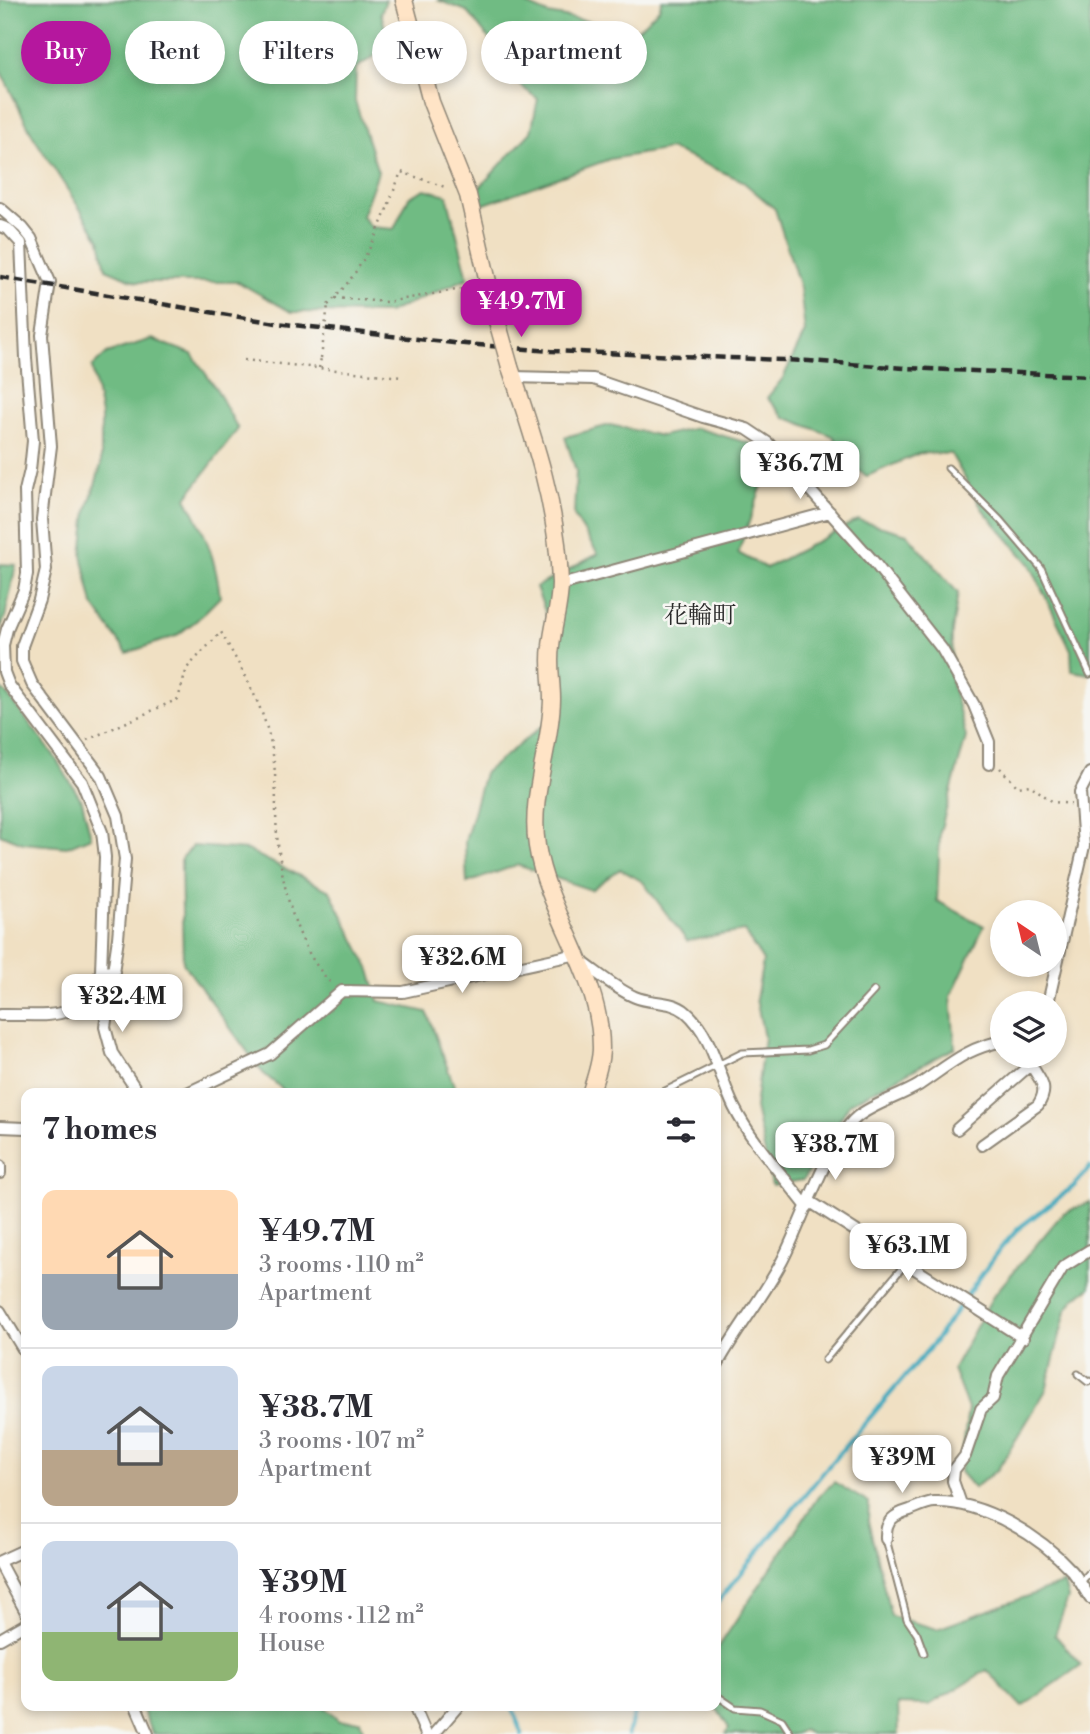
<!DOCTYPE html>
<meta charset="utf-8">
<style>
body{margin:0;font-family:"Libre Bodoni","Noto Serif JP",serif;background:#f7f7f7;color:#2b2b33;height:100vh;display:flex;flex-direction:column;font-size:26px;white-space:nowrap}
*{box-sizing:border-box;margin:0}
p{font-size:23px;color:#7c7c81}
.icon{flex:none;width:38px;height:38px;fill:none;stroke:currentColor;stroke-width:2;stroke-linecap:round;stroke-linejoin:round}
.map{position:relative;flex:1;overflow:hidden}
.side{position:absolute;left:21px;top:1088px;width:700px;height:623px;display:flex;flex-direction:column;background:#fff;border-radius:14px;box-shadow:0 4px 10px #0003}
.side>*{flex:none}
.guide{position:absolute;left:21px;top:21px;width:700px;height:63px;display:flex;gap:14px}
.needle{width:46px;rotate:325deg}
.controls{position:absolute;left:990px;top:900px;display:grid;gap:14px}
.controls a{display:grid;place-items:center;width:77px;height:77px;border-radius:50%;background:#fff;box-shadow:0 4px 10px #0003;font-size:35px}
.price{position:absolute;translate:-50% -60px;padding:0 16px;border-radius:14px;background:#fff;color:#222;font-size:23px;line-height:46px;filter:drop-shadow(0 2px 4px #0008)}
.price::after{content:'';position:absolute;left:50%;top:42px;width:21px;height:16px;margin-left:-10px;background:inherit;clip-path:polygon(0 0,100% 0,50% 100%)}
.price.on{background:#b5179e;color:#fff}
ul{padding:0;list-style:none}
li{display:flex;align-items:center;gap:21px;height:175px;padding:0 21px}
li+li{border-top:2px solid #e1e1e2}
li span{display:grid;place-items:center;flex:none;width:196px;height:140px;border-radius:14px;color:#555}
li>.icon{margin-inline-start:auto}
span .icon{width:84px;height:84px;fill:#fffc;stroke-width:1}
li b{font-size:30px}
h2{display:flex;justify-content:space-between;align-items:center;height:84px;padding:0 21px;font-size:30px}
.pill{padding:0 24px;border-radius:32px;background:#fff;box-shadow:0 4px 10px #0003;font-size:24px;line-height:63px}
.pill.on{background:#b5179e;color:#fff}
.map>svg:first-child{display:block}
</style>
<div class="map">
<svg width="1090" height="1734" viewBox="0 0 1090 1734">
<rect width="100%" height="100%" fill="#f6f6f2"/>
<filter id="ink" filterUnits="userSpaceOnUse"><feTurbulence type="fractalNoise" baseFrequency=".0143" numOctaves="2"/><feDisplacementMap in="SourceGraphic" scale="14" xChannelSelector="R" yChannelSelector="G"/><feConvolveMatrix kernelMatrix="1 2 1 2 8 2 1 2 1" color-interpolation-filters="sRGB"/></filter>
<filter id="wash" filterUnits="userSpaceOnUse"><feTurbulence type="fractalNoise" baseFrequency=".00686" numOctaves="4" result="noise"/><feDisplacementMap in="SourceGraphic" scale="28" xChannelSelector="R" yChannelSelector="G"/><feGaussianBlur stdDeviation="1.57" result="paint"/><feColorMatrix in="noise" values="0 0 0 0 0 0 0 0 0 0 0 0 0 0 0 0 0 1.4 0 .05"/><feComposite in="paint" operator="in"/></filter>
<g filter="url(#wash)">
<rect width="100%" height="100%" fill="#f0e0c3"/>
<path fill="#6fbb83" stroke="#4d7357" stroke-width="2" d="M0 0H386L381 13 390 46 356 68 355 101 378 172 362 216 371 227 394 229 409 197 425 189 447 195 468 278 388 313 291 312 238 282H137L106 269 100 240 33 136 0 70Z
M437 0H517L548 14 637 30 659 9 662 0H1090V674L1072 671 1071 650 1030 564 983 510 951 454 920 453 867 476 852 466 833 436 784 417 767 398 783 378 805 332 800 288 775 209 741 180 670 149 610 159 482 205 477 190 531 132 538 99 497 68 489 39 467 11Z
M152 339 192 354 217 390 238 429 186 498C205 532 216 559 220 597L197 620 176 636 127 653 93 605 82 555 87 511 101 465V415L92 367 107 353Z
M610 425 661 436 696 428 752 444 766 474 738 553 766 568 858 520 907 534 958 593 952 631 951 680 966 737 940 832 937 901 984 926 951 996 955 1048 850 1103 803 1180 772 1185 755 1108 764 1037 756 999 763 961 744 931 687 941 643 882 620 869 591 890 517 865 467 883 465 842 484 773 563 709 549 622 536 587 598 554 574 516 576 471 565 437Z
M0 564 16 565 5 617 0 630Z
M0 689 5 692 53 754 82 801 91 837 67 847 23 843 0 834Z
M193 846 247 850 330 891 370 970 379 1001 427 1012 457 1094H288L263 1073 183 963 181 859Z
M1090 1202V1288L1074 1299 1066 1311 1046 1390 998 1469 974 1488 960 1472 968 1409 953 1369 993 1296 1063 1213Z
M834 1482 869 1503 868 1521 891 1616 937 1629 1064 1583 1068 1598 1055 1635 1081 1665 1022 1707 987 1670 929 1705 898 1704 899 1734H811L803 1730 795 1734H726L729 1728 715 1706 716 1651 818 1497Z
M141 1706H323L339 1721 360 1720 364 1734H153Z"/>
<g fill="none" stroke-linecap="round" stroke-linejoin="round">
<path stroke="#3ea9bd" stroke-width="4.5" d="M716 1604 825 1470 932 1345 1000 1249 1019 1228 1074 1186 1090 1167
M511 1706 522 1734
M628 1734 636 1706"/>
</g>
</g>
<g filter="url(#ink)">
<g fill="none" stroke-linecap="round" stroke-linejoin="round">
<g stroke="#8e8677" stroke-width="9">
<path id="lane" d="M948 468 1000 520 1041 568 1090 674
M659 1094 742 1053 808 1050 824 1045 874 991
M825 1360 906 1263
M1078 1374 1088 1382 1090 1381
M886 1539 907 1619 917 1634 924 1653
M1080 1583 1090 1572
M716 1695 735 1708 760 1710 782 1720 791 1734"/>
</g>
<g stroke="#8e8677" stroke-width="14">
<path id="street" d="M0 208 23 228 31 238 50 282 42 335 51 446 42 519 46 570 39 600 22 646V661L32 684 101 776 118 816 125 859 118 938 105 1027 112 1053 139 1094
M0 226 8 229 21 243 26 358 33 441 30 470 25 491 27 574 24 590 7 629 3 645 4 672 9 685 82 782 102 832 105 857 101 971 114 972
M513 377 593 379 703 417 747 429 768 443 874 562 942 649 974 705 989 742V764
M560 585 830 512
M582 962C599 974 616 989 635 997 651 1004 672 1000 686 1012 713 1035 719 1077 734 1107 752 1143 783 1175 807 1207
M1048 1003 1084 846 1080 792 1090 773
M0 1015C47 1014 83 1025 101 971
M185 1094 270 1054 342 991 403 992 577 954
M0 1127 26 1128
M957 1129 1030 1065
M982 1145 1038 1105C1053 1082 1032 1077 1028 1055
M0 1166V1173
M809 1201 1023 1338
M0 1311 26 1354
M716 1367C735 1331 762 1299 781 1263 801 1226 827 1142 857 1117 875 1103 899 1097 919 1085 949 1065 966 1048 1003 1041
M961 1504 953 1481 954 1470 965 1456 981 1409 993 1398 998 1376 1063 1267 1090 1250
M886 1539C885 1521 893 1515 910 1510 918 1507 927 1502 935 1502 984 1501 1040 1536 1072 1571 1079 1579 1084 1589 1090 1598
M0 1561 26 1549
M0 1564 26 1612
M0 1639 26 1624
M136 1706 148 1734
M414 1706 426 1734
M434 1734 458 1706"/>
</g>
<g stroke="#8e8677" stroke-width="19">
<path id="secondary" d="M404 0 431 102 468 195 497 321
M510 367C534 438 558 508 560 583 560 605 553 625 551 646 548 664 552 681 552 699 551 749 529 797 537 846 548 916 601 975 601 1048 601 1063 595 1079 590 1094"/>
</g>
<path stroke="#8e8677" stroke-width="2.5" stroke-dasharray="2 5" stroke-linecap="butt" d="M335 298 387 302 473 287
M328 305C369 264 381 224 401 172L448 188
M244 360 402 377
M319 368 321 358
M87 740 178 699 187 668 221 632C243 672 266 709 273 755 277 781 275 808 277 835 282 885 295 946 331 983
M1000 768 1018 787 1030 785 1053 802 1071 804"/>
<use href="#lane" stroke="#fff" stroke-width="5"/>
<use href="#street" stroke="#fff" stroke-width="10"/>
<use href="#secondary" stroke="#ffe4c6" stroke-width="16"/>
<path stroke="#2b2b2b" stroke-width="4.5" stroke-dasharray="10 5" stroke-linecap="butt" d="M0 277 276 323 453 343 551 351 809 361 905 368 1090 376"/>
<g stroke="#8e8677" stroke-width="19" stroke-linecap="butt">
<path id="secondary-bridge" d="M497 321 510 367"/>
</g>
<path stroke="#8e8677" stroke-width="2.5" stroke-dasharray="2 5" stroke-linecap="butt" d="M321 358 328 305"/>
<use href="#secondary-bridge" stroke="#ffe4c6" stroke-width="16"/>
</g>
</g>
<g text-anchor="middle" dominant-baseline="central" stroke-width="5" stroke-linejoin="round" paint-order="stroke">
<g font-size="24" fill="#2b2b2b" stroke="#f6f6f2">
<text x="700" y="616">花輪町</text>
</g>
</g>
</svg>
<div class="controls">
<a><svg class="needle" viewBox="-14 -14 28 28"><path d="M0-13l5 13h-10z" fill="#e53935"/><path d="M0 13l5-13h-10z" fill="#7c7c81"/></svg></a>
<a><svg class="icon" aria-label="layers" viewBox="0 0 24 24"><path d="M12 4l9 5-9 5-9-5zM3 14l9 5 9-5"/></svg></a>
</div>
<b class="price on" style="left:521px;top:339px">¥49.7M</b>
<b class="price" style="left:800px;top:501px">¥36.7M</b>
<b class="price" style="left:462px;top:995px">¥32.6M</b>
<b class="price" style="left:122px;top:1034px">¥32.4M</b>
<b class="price" style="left:835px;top:1182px">¥38.7M</b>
<b class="price" style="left:908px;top:1283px">¥63.1M</b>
<b class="price" style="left:902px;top:1495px">¥39M</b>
<div class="guide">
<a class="pill on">Buy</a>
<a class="pill">Rent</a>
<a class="pill">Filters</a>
<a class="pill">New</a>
<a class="pill">Apartment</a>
</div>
<section class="side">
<h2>7 homes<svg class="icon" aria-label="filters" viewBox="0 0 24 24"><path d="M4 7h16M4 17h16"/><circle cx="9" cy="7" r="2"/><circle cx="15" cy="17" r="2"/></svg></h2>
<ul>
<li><span style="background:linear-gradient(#ffd9b3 60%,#9aa5b1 0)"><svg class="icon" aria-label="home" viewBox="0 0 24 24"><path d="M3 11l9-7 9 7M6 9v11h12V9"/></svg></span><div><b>¥49.7M</b><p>3 rooms · 110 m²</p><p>Apartment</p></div></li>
<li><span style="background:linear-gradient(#c9d6e8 60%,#b9a48a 0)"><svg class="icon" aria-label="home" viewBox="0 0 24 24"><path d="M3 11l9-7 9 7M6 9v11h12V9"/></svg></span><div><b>¥38.7M</b><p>3 rooms · 107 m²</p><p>Apartment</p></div></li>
<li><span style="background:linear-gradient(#c9d6e8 65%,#8fb573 0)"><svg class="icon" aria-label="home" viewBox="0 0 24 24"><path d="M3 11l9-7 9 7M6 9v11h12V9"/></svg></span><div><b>¥39M</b><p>4 rooms · 112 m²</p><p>House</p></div></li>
</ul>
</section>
</div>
